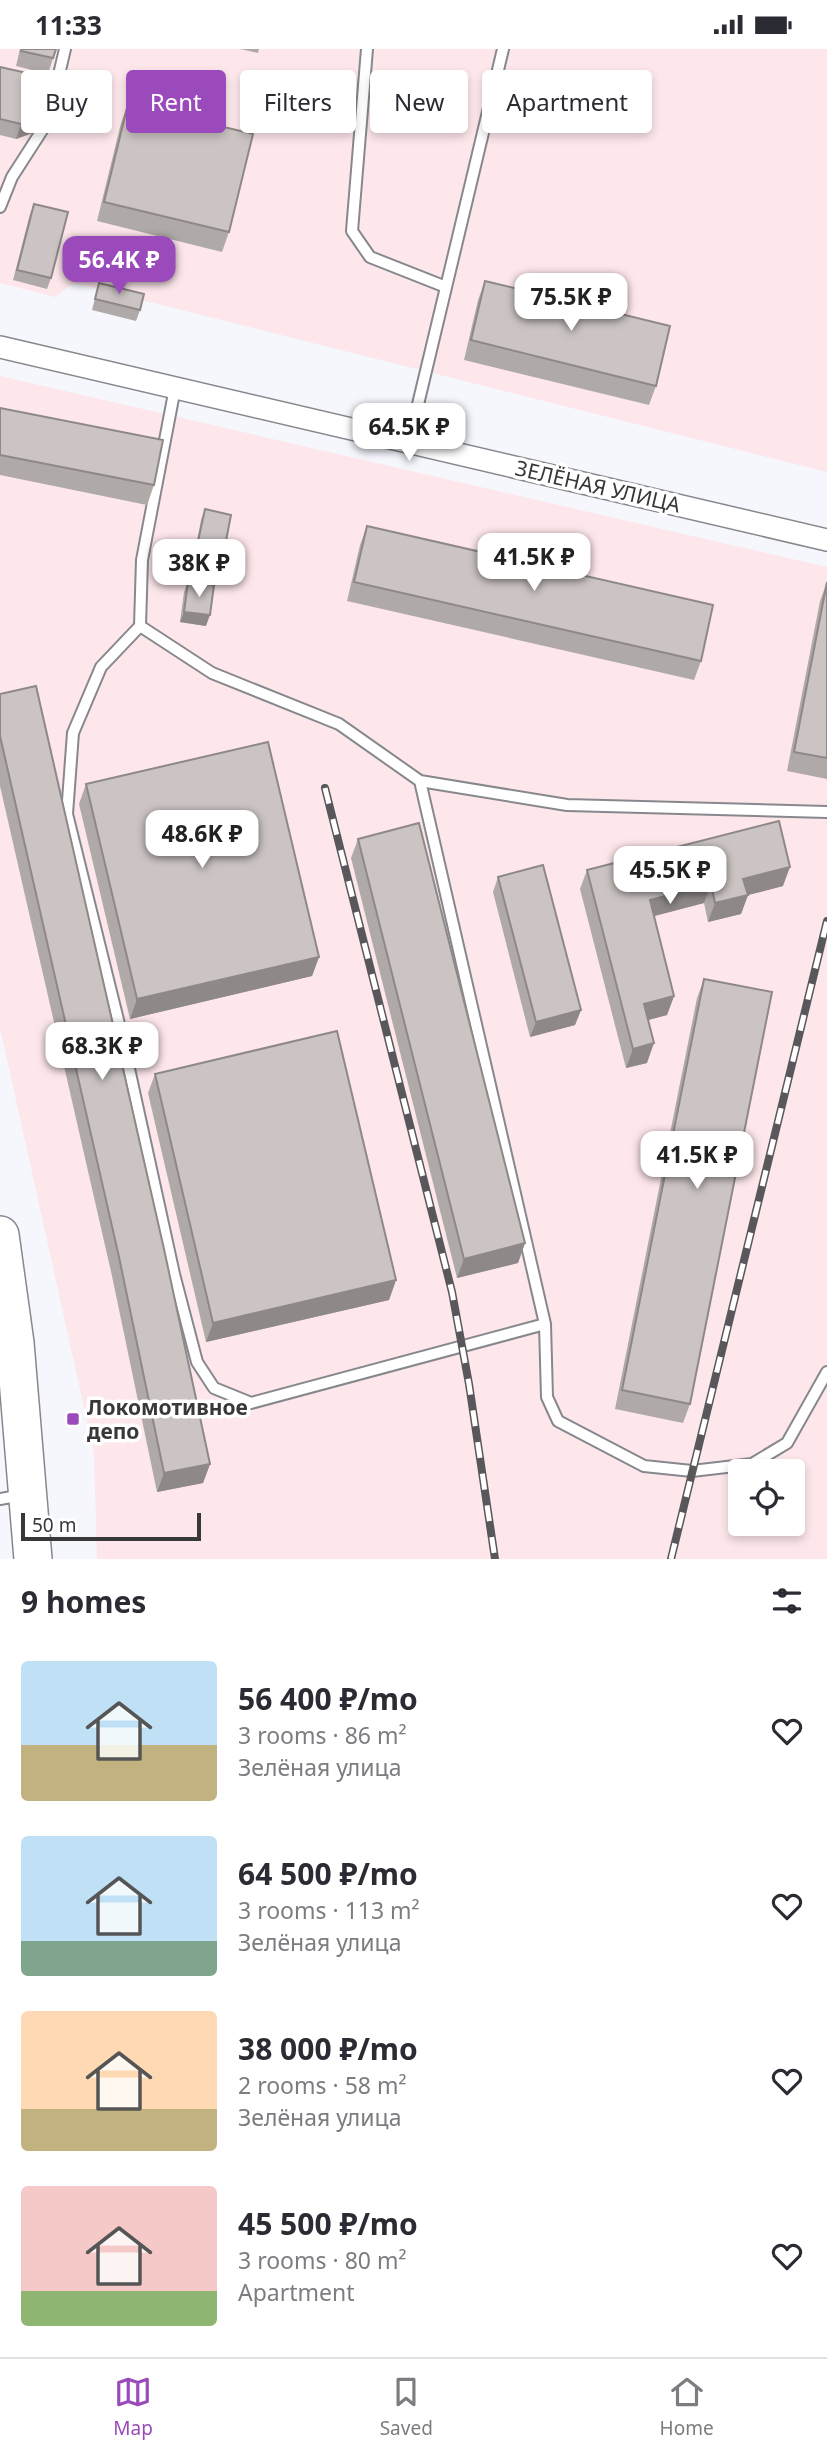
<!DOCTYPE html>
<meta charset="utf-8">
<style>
body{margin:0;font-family:"Noto Sans",sans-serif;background:#f2f2f3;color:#2b2b33;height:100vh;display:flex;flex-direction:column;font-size:26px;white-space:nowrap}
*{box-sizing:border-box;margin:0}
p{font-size:23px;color:#7c7c81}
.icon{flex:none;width:38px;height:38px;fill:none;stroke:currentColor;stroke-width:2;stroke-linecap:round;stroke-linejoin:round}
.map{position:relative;height:1510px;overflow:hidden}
.sheet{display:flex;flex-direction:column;background:#fff;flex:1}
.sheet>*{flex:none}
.banner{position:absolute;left:21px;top:21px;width:786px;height:63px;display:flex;gap:14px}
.tools{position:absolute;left:728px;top:1410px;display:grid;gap:14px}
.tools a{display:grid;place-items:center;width:77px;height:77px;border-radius:7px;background:#fff;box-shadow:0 4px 10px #0003;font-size:35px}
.scale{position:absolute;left:21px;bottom:18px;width:180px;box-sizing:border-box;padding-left:7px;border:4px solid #38383b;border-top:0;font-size:19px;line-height:24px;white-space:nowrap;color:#38383b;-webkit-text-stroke:5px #fff;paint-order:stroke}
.price{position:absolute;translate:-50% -60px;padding:0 16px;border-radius:14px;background:#fff;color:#222;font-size:23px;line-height:46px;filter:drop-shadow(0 2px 4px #0008)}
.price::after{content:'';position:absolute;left:50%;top:42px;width:21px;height:16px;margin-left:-10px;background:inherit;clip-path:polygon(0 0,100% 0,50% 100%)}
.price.on{background:#9a4abb;color:#fff}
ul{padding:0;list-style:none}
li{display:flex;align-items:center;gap:21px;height:175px;padding:0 21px}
li span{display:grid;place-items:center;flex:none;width:196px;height:140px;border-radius:7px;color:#555}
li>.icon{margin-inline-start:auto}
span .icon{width:84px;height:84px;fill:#fffc;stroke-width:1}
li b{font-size:30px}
h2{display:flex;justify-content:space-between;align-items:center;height:84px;padding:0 21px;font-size:30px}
.tag{padding:0 24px;border-radius:7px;background:#fff;box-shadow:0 4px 10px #0003;font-size:24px;line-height:63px}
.tag.on{background:#9a4abb;color:#fff}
.status{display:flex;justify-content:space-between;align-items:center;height:49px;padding:0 35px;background:#fff;direction:ltr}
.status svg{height:19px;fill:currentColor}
.menu{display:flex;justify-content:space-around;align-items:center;height:98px;border-top:2px solid #e1e1e2;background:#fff;font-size:19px;color:#7c7c81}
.menu a{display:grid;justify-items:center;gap:4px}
.menu .on{color:#9a4abb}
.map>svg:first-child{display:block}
</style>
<div class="status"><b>11:33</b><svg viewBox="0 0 49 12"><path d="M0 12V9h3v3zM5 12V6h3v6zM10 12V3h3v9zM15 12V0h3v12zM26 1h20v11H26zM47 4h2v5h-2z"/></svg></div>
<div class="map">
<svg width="827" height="1510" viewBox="0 0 827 1510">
<rect width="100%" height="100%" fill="#f5f7fd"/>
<path fill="#fde7eb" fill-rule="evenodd" d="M0 0H827V423L74 234 55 248 0 234Z
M0 327 827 518V1510H97L94 1404 0 979ZM740 1423H793V1475H740Z"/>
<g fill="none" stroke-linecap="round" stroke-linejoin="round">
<g stroke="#87888e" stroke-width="14">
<path id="lane" d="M367 0 352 182 370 208 446 238
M0 158 12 128 48 72 65 0
M175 339 142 511 140 577 212 624 339 675 420 732 567 756 827 763
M409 393 503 0
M140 577 101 618 73 684 67 765 121 983 174 1225 197 1313 214 1339 251 1354 545 1275 420 732
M545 1275 547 1348 558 1372 644 1417 692 1422 752 1415 787 1394 827 1323
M0 1450 22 1446"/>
</g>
<g stroke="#87888e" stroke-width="24">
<path id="street" d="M0 298 827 491"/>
</g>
<g stroke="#87888e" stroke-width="40">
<path id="highway" d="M0 1186 15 1294 33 1510"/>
</g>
<use href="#lane" stroke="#fff" stroke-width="10"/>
<use href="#street" stroke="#fff" stroke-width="21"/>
<use href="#highway" stroke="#fff" stroke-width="37"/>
<g stroke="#58585b" stroke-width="8">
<path id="rail" d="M325 739 452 1243 469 1335 495 1510
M671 1510 827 872"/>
</g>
<use href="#rail" stroke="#fff" stroke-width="5" stroke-dasharray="16" stroke-linecap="butt"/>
</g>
<path fill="#afa9a8" d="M20 0H56L48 25 16 17Z
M240 0H259L258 4Z
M0 18 35 83 16 90 0 86Z
M128 55 229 183 222 203 97 172 121 74Z
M34 155 51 229 47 240 13 231 30 165Z
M485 232 656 337 649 356 464 311 478 251Z
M99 234 140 261 136 272 92 261Z
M0 359 154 436 147 456 0 426Z
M205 460 224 502 220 513 194 508 201 471Z
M367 477 701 612 694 631 347 552 360 496Z
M188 533 206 577 180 573 184 543Z
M827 533V730L787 722 820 552Z
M0 645 210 1415 203 1434 157 1443 112 1227 0 737Z
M86 735 319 908 312 927 130 970 79 755Z
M358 790 525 1194 518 1214 457 1229 351 809Z
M587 821 783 837 748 846 741 865 708 873 704 854 654 867 674 947 667 966 648 971 647 1014 626 1019 580 840Z
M498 828 581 961 575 976 530 988 493 843Z
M704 930 690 1355 683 1374 615 1360 697 949Z
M155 1025 396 1231 389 1251 206 1293 148 1044Z"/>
<path fill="#8e8988" d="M40 68 35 83 16 90 21 75Z
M184 563 210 566 206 577 180 573Z
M790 818 783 837 748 846 741 865 708 873 715 854 743 830Z
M711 835 704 854 643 870 650 851Z
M319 908 312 927 130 970 137 950Z
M674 947 667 966 637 974 644 955Z
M581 961 575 976 530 988 536 973Z
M654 994 647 1014 626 1019 633 1000Z
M525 1194 518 1214 457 1229 464 1210Z
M396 1231 389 1251 206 1293 213 1274Z
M210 1415 203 1434 157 1443 164 1424Z"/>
<path fill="#cbc4c3" stroke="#8e8988" stroke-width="2" d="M22 0H56L53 9 21 2Z
M0 18 49 29 40 68 21 75 0 70Z
M128 55 253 85 229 183 104 153Z
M34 155 68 163 51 229 17 221Z
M485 232 670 277 656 337 471 291Z
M99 234 144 245 140 261 95 250Z
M0 359 163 391 154 436 0 406Z
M205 460 231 466 224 502 197 497Z
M367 477 713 556 701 612 354 533Z
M188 533 214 536 210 566 184 563Z
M827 533V709L794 703Z
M36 637 164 1200 210 1415 164 1424 119 1208 0 687V645Z
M268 693 319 908 137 950 86 735Z
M779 772 790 818 743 830 748 846 715 854 711 835 650 851 674 947 644 955 654 994 633 1000 587 821Z
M419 774 525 1194 464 1210 358 790Z
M543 816 581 961 536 973 498 828Z
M704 930 772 943 690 1355 622 1341Z
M337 982 396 1231 213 1274 155 1025Z"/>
<rect fill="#9a4abb" stroke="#fff" stroke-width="2.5" x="66" y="1363" width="14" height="14" rx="3.5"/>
<g text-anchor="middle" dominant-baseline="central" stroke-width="7" stroke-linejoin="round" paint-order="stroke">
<g font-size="21" fill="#38383b" stroke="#fff">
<text transform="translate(598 437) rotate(13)">ЗЕЛЁНАЯ УЛИЦА</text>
</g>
<g font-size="21" font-weight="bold" fill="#38383b" stroke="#fff" text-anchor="start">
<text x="87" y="1358">Локомотивное<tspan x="87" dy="24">депо</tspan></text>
</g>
</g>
</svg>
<div class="tools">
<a><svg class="icon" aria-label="locate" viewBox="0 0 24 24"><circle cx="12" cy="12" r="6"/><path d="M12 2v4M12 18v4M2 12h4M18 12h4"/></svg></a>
</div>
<div class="scale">50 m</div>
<b class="price on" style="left:119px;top:247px">56.4K ₽</b>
<b class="price" style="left:571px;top:284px">75.5K ₽</b>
<b class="price" style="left:409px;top:414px">64.5K ₽</b>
<b class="price" style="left:534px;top:544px">41.5K ₽</b>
<b class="price" style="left:199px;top:550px">38K ₽</b>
<b class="price" style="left:202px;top:821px">48.6K ₽</b>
<b class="price" style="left:670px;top:857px">45.5K ₽</b>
<b class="price" style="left:102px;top:1033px">68.3K ₽</b>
<b class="price" style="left:697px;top:1142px">41.5K ₽</b>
<div class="banner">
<a class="tag">Buy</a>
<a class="tag on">Rent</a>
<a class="tag">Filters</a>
<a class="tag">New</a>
<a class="tag">Apartment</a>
</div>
</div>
<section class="sheet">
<h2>9 homes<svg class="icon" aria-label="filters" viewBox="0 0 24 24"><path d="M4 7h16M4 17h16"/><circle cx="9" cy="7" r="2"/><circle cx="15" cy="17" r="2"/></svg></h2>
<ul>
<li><span style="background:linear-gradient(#bfe0f5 60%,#c2b280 0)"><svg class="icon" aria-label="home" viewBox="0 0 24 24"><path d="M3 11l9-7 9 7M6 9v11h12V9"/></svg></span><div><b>56 400 ₽/mo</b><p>3 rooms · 86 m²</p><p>Зелёная улица</p></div><svg class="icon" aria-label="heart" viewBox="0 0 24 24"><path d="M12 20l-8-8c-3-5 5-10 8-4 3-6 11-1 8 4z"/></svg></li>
<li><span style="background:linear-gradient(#bfe0f5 75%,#7fa58c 0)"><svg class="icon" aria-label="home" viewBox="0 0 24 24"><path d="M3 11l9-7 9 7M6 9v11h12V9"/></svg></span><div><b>64 500 ₽/mo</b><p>3 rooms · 113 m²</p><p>Зелёная улица</p></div><svg class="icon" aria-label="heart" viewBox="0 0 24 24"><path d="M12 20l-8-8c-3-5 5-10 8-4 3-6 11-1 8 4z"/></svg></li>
<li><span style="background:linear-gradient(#ffd9b3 70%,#c2b280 0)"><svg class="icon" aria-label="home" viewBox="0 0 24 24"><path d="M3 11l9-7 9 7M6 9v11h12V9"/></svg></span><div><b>38 000 ₽/mo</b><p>2 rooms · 58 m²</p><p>Зелёная улица</p></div><svg class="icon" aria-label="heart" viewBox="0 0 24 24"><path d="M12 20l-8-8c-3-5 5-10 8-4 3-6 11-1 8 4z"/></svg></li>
<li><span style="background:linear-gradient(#f6c9c9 75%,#8fb573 0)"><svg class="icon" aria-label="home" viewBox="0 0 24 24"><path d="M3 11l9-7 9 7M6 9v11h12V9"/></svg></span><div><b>45 500 ₽/mo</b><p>3 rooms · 80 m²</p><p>Apartment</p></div><svg class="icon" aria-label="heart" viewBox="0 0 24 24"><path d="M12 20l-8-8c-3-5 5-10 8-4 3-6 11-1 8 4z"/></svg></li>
</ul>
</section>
<nav class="menu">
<a class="on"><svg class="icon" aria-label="map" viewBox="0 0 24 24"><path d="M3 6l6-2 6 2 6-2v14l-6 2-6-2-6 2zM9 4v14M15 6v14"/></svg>Map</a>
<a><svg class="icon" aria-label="saved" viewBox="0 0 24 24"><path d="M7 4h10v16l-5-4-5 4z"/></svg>Saved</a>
<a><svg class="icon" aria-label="home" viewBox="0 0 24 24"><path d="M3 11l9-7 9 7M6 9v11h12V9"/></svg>Home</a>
</nav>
